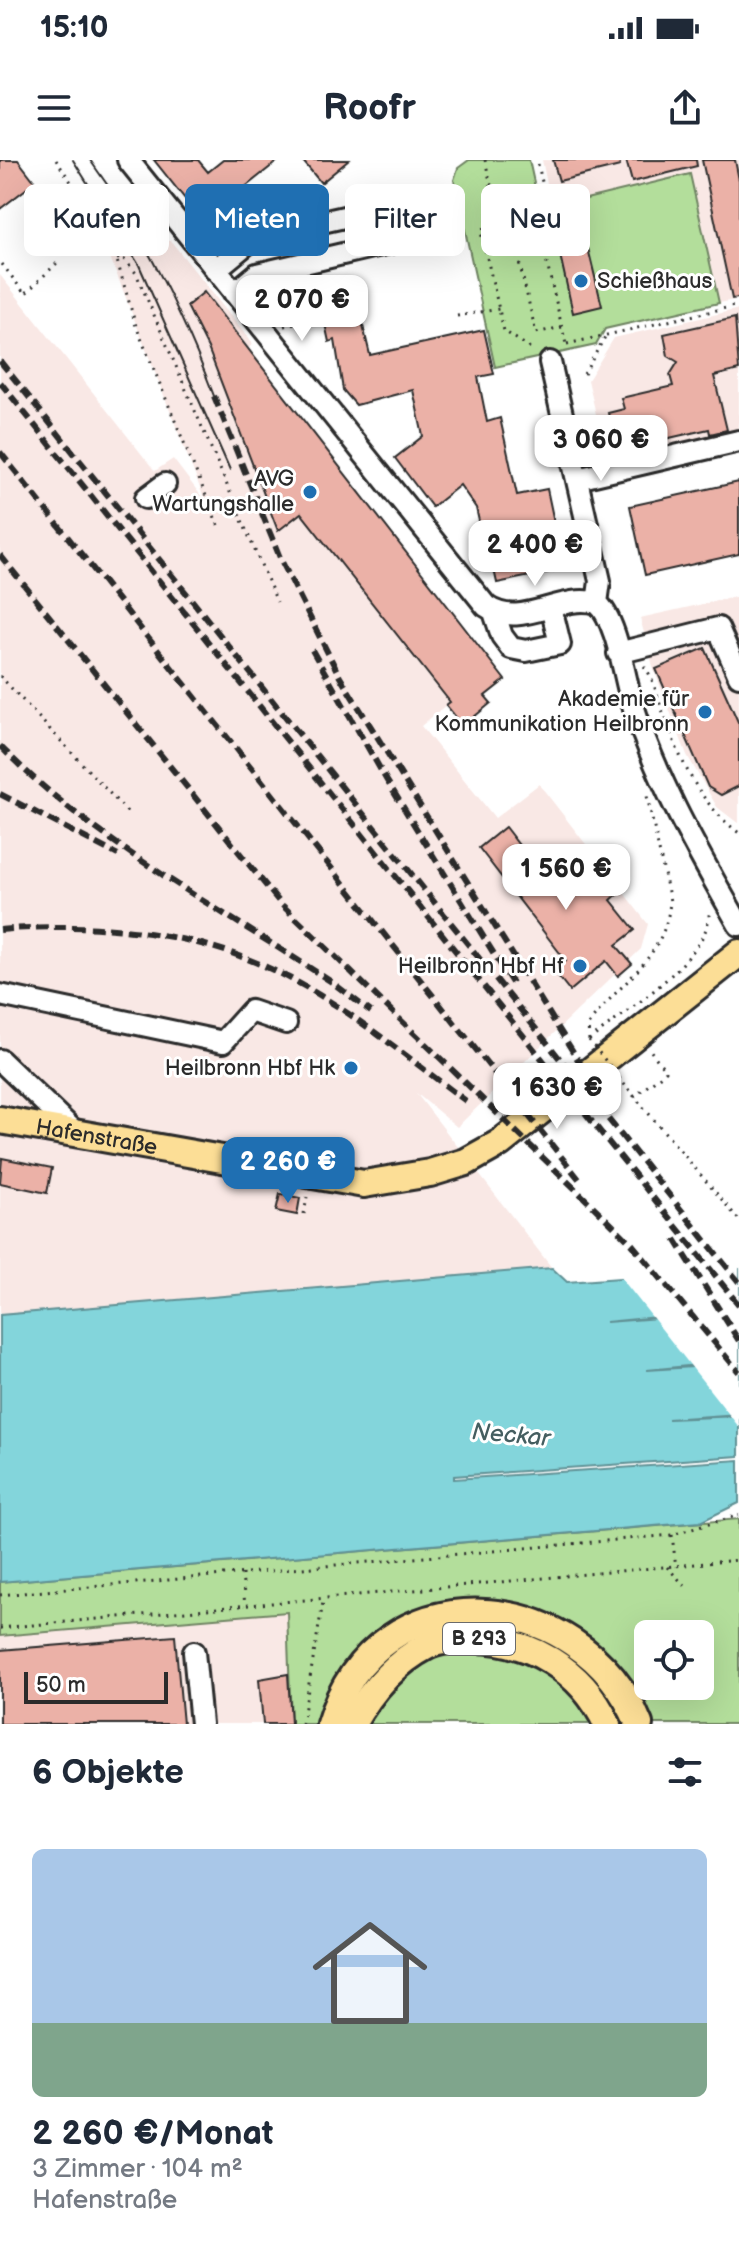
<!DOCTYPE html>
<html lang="de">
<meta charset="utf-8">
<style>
body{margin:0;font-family:"Balsamiq Sans",sans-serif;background:#f6f6f7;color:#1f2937;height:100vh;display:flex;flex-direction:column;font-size:30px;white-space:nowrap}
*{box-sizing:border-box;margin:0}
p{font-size:26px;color:#747a83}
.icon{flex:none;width:44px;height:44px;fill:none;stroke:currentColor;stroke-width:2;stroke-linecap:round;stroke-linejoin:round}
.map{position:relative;height:1564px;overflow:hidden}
.sheet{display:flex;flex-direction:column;background:#fff;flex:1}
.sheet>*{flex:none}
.banner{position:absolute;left:24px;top:24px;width:692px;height:72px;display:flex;gap:16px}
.fabs{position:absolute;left:634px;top:1460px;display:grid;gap:16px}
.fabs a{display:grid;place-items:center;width:80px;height:80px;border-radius:12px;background:#fff;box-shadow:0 8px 32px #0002;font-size:40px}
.scale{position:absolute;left:24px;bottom:20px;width:144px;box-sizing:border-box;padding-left:8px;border:4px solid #2b2b2b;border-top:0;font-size:22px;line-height:28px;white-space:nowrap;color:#2b2b2b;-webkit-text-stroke:6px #fff;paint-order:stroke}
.price{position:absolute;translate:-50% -68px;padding:0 18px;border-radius:16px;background:#fff;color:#222;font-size:26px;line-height:52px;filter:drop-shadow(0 2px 4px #0008)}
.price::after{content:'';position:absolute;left:50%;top:48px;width:24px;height:18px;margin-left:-12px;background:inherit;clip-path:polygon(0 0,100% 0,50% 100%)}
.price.active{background:#1f6fb2;color:#fff}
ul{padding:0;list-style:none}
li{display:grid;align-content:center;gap:16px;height:424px;padding:0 32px}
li+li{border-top:2px solid #e0e1e3}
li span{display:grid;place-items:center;height:248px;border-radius:12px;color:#555}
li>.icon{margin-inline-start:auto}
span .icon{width:144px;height:144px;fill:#fffc;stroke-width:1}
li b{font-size:34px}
h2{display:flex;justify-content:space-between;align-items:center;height:96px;padding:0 32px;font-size:34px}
.tag{padding:0 28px;border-radius:12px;background:#fff;box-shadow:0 8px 32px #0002;font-size:28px;line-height:72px}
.tag.active{background:#1f6fb2;color:#fff}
.status{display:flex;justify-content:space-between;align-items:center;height:56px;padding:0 40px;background:#fff;direction:ltr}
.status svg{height:22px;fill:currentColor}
header{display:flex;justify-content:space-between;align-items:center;height:104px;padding:0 32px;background:#fff;font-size:36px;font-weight:800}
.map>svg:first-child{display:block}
</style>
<div class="status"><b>15:10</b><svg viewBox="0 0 49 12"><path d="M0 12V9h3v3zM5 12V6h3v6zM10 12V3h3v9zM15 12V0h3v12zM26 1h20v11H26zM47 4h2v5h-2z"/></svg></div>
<header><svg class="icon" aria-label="menu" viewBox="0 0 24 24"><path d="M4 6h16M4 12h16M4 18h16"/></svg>Roofr<svg class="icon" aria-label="share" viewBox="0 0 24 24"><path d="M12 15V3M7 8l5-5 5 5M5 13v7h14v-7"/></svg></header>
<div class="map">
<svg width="739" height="1564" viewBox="0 0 739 1564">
<rect width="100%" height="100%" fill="#fff"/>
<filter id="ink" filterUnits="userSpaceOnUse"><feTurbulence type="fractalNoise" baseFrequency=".0125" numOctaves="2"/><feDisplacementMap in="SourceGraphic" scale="16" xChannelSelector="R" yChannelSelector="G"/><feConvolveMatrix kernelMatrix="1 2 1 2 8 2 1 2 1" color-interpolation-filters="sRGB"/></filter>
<g filter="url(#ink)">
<path fill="#f9e8e5" d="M542 0H739V139L719 143 690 14 552 47Z
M137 51 164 84 170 80 253 184 244 192 453 539 421 566 495 658 539 624 648 764 641 789 457 967 416 933 552 1108 0 1155V115L155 311 173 299 205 341 103 79Z
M739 149V273L607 302 588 220 614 178Z
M739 436V664L717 647 687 595 654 510 640 458Z
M287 1452 291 1564H0V1476Z"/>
<path fill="#b3de9b" stroke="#6f8463" stroke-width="2" fill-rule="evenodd" d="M469 0H529L540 50 690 14 719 143 605 169 596 185 495 207 454 20 458 8Z
M739 1359V1564H291L287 1452 0 1476V1422ZM648 1474H700V1526H648Z"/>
<path fill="#83d5db" stroke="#609195" stroke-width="2" d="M552 1108 567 1122 739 1109V1149L606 1162 739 1152V1201L647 1210 739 1204V1254L668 1259 739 1256V1296L454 1316V1319L739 1300V1343L700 1362 0 1422V1155Z"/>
<path fill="#fff" d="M739 1105V1267L618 1114Z"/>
<path fill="#ebb1a7" stroke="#2b2b2b" stroke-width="2" d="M0 0H18L35 22 0 49Z
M154 0H198L208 12 223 0H279L234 36 252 59 221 84Z
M302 0H349L321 23Z
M553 0H619L620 6 559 21Z
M626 0H696L697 6 632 22Z
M702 0H735L739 20V138L732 139Z
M588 88 602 146 573 153 560 95Z
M354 128 370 195 484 170 494 214 478 217 487 262 500 258 517 335 547 329 564 409 497 423 485 368 481 370 476 348 460 325 432 347 395 298 423 276 413 230 356 245 343 230 335 180 329 182 319 136Z
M204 132 505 520 485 536 491 543 463 566 446 545 450 542 301 353 278 371 208 188 187 146Z
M735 158 739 210 714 216 727 270 710 274 709 269 634 286 635 290 618 294 608 253 624 249 621 238 673 226 670 215 678 202 668 196 664 174Z
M739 322V394L645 415 630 346Z
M705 488 739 564V626L721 635 708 627 656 509Z
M505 667 559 737 600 706 620 732 611 740 635 770 616 785 632 804 618 816 606 801 570 831 554 811 566 801 479 688Z
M2 998 52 1008 47 1033 0 1023Z
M280 1034 300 1038 297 1055 276 1051Z
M175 1476 183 1564H0V1490Z
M288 1514 291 1564H263L259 1519Z"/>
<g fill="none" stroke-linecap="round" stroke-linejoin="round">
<g stroke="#2b2b2b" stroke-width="26">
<path id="minor" d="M128 0 486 446C521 471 560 432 597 443
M215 110 255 77 429 38 437 72 257 114 234 133
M550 202 600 421 597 443
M577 319 739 281
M146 338 165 324
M597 443C616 458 624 515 631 539 655 618 699 694 739 765
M494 452 502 476 511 488 526 491 560 484 551 447
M618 493 718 468 739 516
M0 835 223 882 251 851 286 863
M0 900 74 971
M194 1492 201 1564"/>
</g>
<g stroke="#2b2b2b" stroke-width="32">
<g id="major">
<path id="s1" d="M0 960 364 1024 430 1013 466 1002 500 983 739 793"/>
<path d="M330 1564C376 1408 582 1423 639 1564"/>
<path d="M352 1564C370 1532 394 1503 427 1486 439 1480 456 1479 470 1479 529 1478 582 1510 607 1564"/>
</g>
</g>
<path stroke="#2b2b2b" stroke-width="3" stroke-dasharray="2 6" stroke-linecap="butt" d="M56 0 111 80 136 166 218 365
M485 0 496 46 481 72 504 171 535 191
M532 40 542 83
M496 46 545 35 537 0
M117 99 122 97 136 113 277 442
M2 104 25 134 58 102
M457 156 499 149
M284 166 324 158
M562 167 536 173 516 89 542 83 566 184
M567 184 739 145
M584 214 606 175
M644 506C654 518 657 538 663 552 680 600 698 642 739 673
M0 516 130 655
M589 880 588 865C619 822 666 799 670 741L647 636
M589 880C622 855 711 796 709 753
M628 929 739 1060
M634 937 666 911 650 890
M304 1054 307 1037
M672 1375 676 1407
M667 1407 689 1430
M242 1414 245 1446
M0 1435 672 1375 739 1355
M0 1468 739 1400
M302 1564 323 1442"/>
<use href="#minor" stroke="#fff" stroke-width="20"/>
<use href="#major" stroke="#fcde96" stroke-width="26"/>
<path stroke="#2b2b2b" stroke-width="2" d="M73 0 139 105 230 310
M90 0C143 73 182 152 214 236"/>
<path stroke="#2b2b2b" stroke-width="6" stroke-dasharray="12 6" stroke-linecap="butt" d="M0 201 739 1122
M0 222 739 1145
M214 236 281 400 340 517 603 940
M0 292 579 1019
M0 395 280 743 632 1084 739 1212
M312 490 387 621 512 823
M0 586C96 684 220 748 333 823L371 852
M0 634 118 695
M0 770C99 761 201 771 291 819 354 852 409 899 466 941
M675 1079 739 1181"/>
<path stroke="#2b2b2b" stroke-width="3" stroke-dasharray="2 6" stroke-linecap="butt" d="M589 880 628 929"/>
</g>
</g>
<g fill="#1f6fb2" stroke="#fff" stroke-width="3">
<circle cx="581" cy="121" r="8"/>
<circle cx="310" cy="332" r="8"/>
<circle cx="705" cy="552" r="8"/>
<circle cx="580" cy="806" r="8"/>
<circle cx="351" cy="908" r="8"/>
</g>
<g text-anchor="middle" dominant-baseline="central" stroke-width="6" stroke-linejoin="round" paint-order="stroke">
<rect fill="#fff" stroke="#6b6b6b" stroke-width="2" x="443" y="1463" width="72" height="32" rx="6"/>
<g font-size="20" font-weight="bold" fill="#2b2b2b">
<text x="479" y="1479">B 293</text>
</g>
<g font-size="22" fill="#2b2b2b" stroke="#fff" text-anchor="end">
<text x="597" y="121" text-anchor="start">Schießhaus</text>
<text x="294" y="319">AVG<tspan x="294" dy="25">Wartungshalle</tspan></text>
<text x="689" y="539">Akademie für<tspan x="689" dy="25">Kommunikation Heilbronn</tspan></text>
<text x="564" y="806">Heilbronn Hbf Hf</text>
<text x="335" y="908">Heilbronn Hbf Hk</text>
</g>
<g font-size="22" fill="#2b2b2b" stroke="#fff">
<text stroke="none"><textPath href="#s1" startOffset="98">Hafenstraße</textPath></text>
</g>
<g font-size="24" font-style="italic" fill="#455e60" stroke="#fff">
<text transform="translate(511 1275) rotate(5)">Neckar</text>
</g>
</g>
</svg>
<div class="fabs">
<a><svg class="icon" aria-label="locate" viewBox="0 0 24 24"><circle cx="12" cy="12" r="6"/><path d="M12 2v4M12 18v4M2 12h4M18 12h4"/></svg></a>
</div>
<div class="scale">50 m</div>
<b class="price" style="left:302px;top:183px">2 070 €</b>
<b class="price" style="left:601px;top:323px">3 060 €</b>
<b class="price" style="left:535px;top:428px">2 400 €</b>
<b class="price" style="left:566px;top:752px">1 560 €</b>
<b class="price" style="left:557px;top:971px">1 630 €</b>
<b class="price active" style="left:288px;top:1045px">2 260 €</b>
<div class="banner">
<a class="tag">Kaufen</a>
<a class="tag active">Mieten</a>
<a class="tag">Filter</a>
<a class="tag">Neu</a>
</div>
</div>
<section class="sheet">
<h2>6 Objekte<svg class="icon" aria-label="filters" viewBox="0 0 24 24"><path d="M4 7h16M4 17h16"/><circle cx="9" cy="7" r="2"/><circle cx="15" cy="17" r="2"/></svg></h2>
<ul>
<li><span style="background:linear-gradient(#a9c7e8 70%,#7fa58c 0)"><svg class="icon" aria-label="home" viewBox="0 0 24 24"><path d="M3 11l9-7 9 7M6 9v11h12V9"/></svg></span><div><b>2 260 €/Monat</b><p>3 Zimmer · 104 m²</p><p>Hafenstraße</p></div></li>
</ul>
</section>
